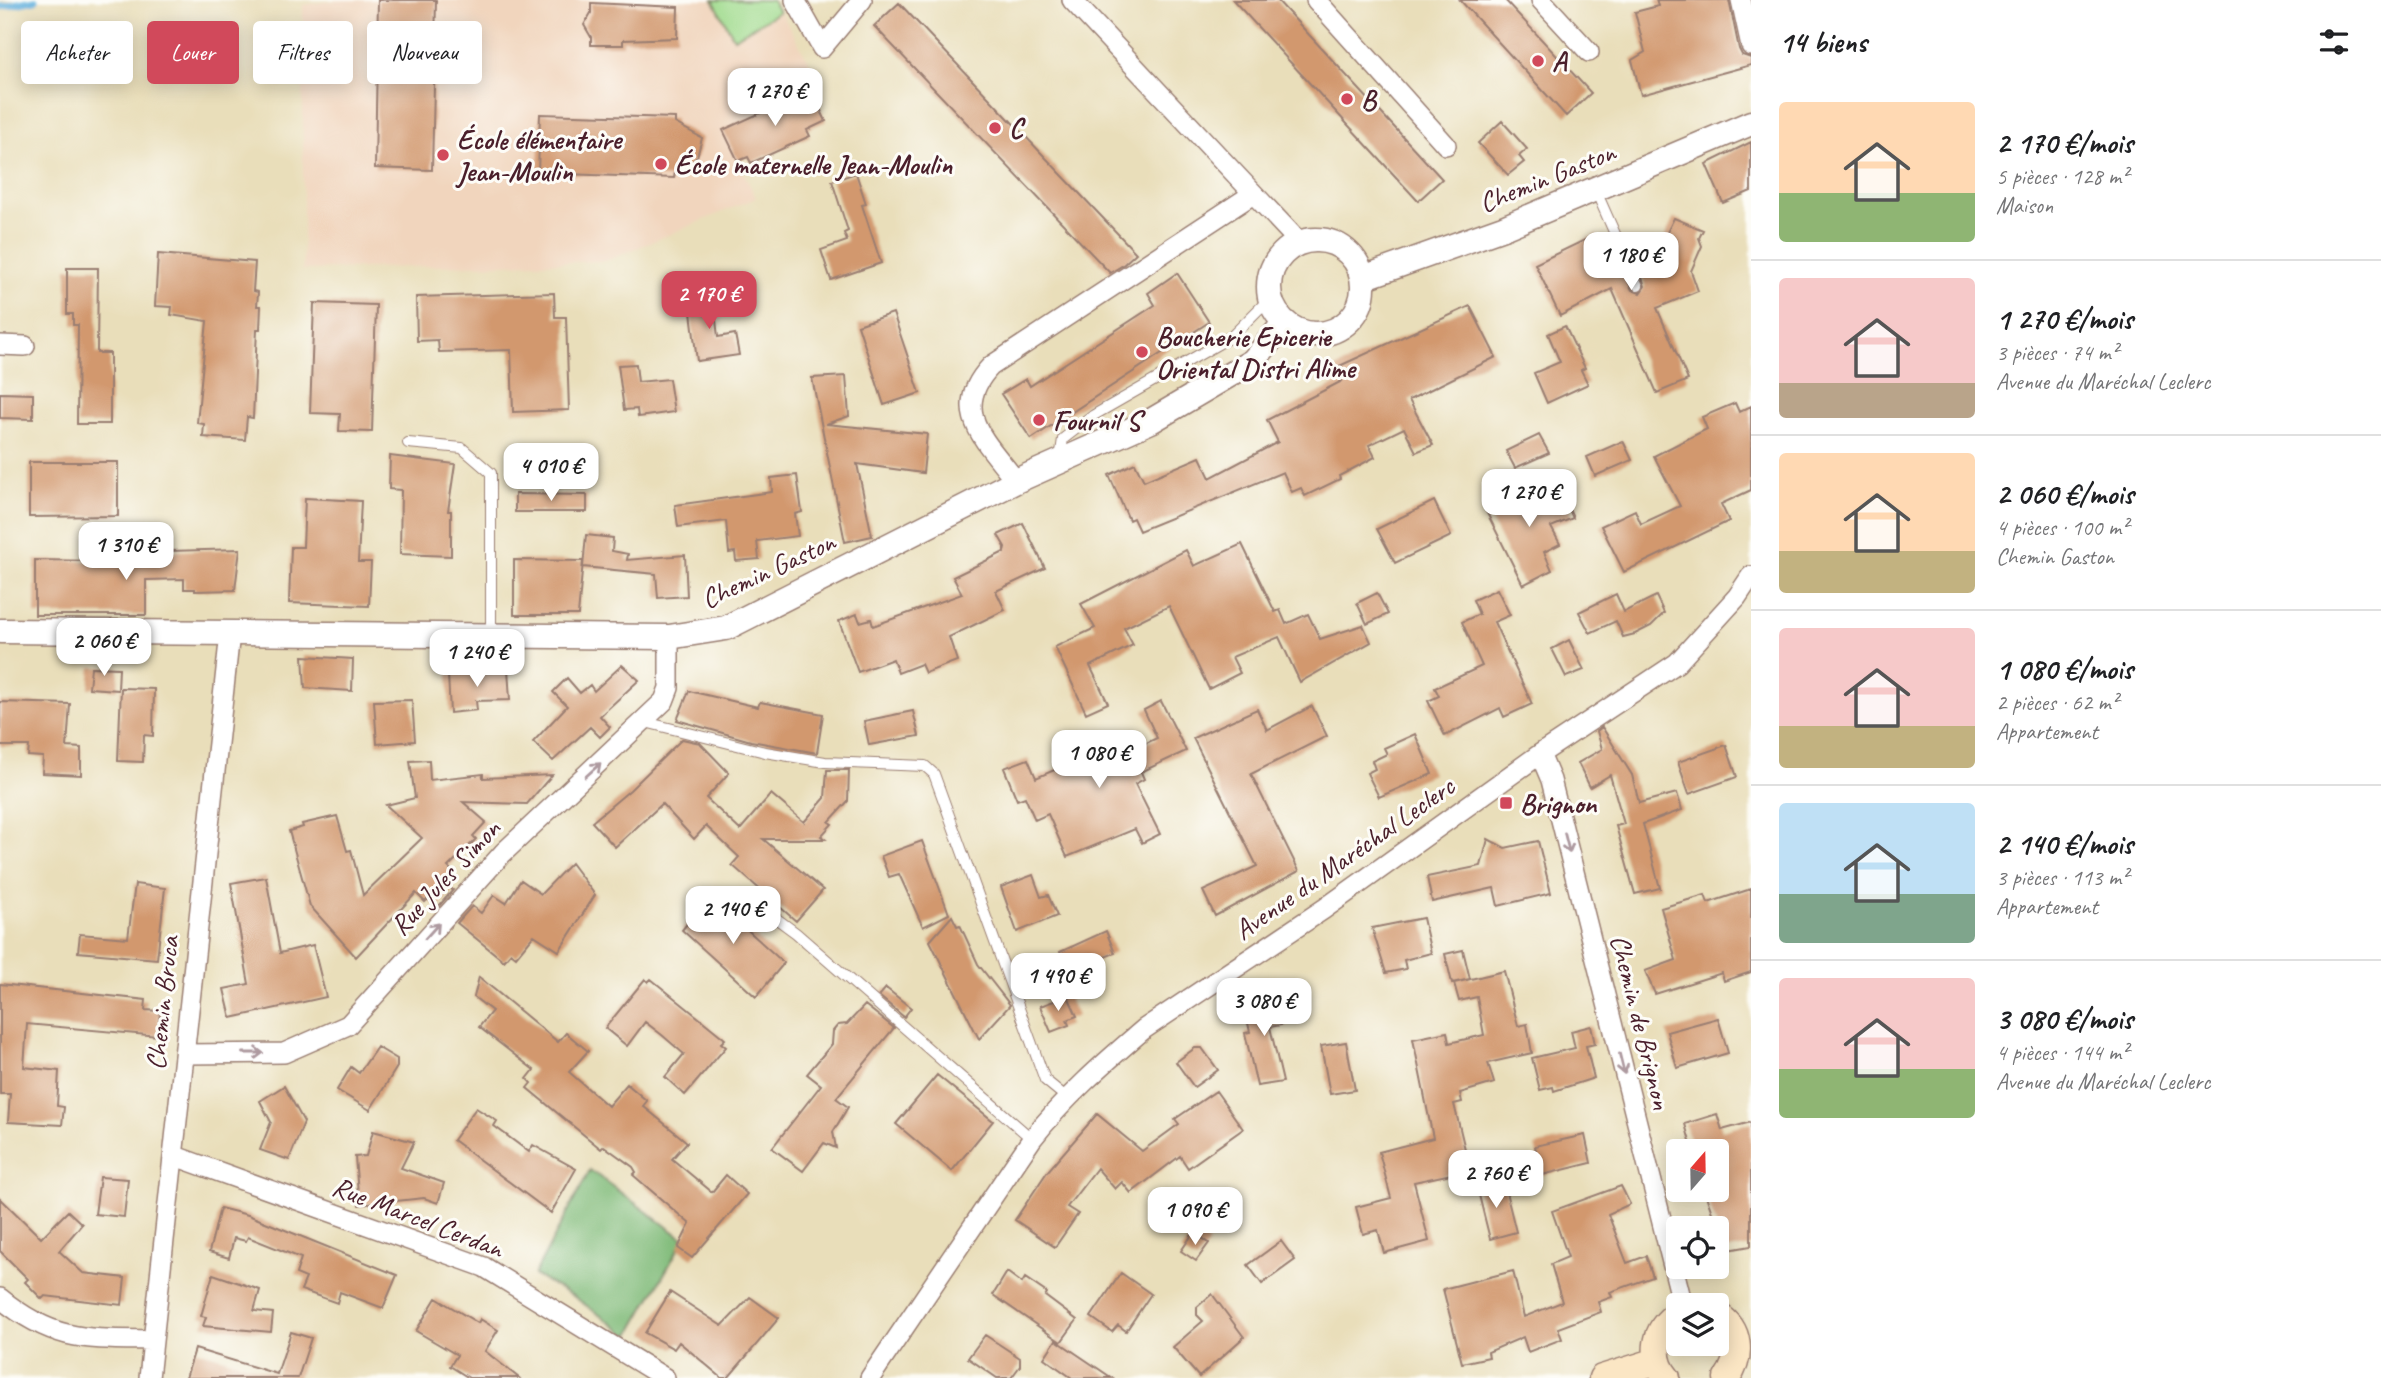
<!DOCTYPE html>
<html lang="fr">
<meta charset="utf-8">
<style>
body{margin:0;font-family:Caveat,sans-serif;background:#f6f6f6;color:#202124;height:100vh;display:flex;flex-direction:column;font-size:26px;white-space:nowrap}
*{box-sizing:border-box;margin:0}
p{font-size:23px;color:#757577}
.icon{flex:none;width:38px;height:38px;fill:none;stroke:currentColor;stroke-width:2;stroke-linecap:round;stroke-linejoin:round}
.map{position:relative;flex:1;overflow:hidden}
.sheet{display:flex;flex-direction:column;background:#fff;width:630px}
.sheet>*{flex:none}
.banner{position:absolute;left:21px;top:21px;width:665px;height:63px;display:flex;gap:14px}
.needle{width:46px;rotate:20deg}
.fabs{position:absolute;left:1666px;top:1139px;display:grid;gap:14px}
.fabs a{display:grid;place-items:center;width:63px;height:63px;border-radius:7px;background:#fff;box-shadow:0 4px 18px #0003;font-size:35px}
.price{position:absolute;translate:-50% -60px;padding:0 16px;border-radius:14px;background:#fff;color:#222;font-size:23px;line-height:46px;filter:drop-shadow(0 2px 4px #0008)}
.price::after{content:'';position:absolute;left:50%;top:42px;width:21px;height:16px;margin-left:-10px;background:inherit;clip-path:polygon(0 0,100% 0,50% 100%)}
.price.selected{background:#d1495b;color:#fff}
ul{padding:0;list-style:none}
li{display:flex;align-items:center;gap:21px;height:175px;padding:0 28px}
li+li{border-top:2px solid #e0e0e0}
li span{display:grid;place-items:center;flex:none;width:196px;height:140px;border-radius:7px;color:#555}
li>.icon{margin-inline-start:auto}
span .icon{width:84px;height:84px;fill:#fffc;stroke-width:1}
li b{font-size:30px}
h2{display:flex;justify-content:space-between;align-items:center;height:84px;padding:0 28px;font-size:30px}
.chip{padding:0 24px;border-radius:7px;background:#fff;box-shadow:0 4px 18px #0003;font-size:24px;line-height:63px}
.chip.selected{background:#d1495b;color:#fff}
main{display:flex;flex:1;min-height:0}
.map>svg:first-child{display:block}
</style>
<main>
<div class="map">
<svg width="1751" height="1378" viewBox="0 0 1751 1378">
<rect width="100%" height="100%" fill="#fdfcf7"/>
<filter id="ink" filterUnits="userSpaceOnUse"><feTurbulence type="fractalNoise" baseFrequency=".0143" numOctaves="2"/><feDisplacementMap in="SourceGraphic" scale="14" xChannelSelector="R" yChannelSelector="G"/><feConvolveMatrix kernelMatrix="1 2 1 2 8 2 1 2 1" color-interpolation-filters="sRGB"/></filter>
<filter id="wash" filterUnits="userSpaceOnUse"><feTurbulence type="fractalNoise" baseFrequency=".00686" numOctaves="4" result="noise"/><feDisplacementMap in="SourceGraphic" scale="28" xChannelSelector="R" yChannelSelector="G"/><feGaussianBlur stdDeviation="1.57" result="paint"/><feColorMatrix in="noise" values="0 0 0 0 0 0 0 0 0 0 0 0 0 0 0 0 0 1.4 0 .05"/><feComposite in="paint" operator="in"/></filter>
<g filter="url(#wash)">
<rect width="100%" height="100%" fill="#e9deba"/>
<path fill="#f1d5bd" d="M337 0H774L821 83 723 130 756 198 606 261 303 270V5Z"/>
<path fill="#a0db8e" stroke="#757d5c" stroke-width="2" d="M713 0H772L779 12 734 38Z"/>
<path fill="#80bb79" stroke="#656d52" stroke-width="2" d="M590 1170 684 1239 629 1336 573 1296 534 1275Z"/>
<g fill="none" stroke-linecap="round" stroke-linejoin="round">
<path stroke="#64b0dd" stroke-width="7" d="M0 7 35 0"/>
</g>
<g id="blocks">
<path fill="#d2986e" d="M378 0H436L432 170 375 168Z
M1233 0H1277L1442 179 1418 201Z
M1460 0H1505L1591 93 1566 116Z
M1656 0H1729L1739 49 1742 55 1751 58V65L1641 95 1632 60 1645 52 1635 12 1658 6Z
M591 3 678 7 677 38 623 40V45H591V37L584 25 591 13Z
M899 3 1136 253 1123 265 1110 273 874 26Z
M811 90 826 121 807 130 810 136 751 163 748 157 738 161 723 130Z
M540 114 675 118V123L702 138 697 157 686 168 675 172 674 178 538 173Z
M1502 121 1527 149 1519 156 1524 162 1508 175 1478 143Z
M1751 142V191L1723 203 1706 164Z
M856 173 866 204 862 205 881 263 831 280 821 250 847 241 844 233 848 231 832 181Z
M1674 218 1703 230 1699 238 1702 246 1691 271 1698 291 1657 308 1688 380 1657 393 1612 289 1560 316 1535 264 1597 234 1605 254 1613 250 1632 290 1640 293 1645 286 1639 269 1651 265Z
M158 254 255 262 253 291 258 292 257 306H261L260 329H257L253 418 247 417 245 440 203 437 204 424 197 423 207 321 171 315 172 307 155 306Z
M67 268H98L97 353H110V424H77L78 325H73V314H67Z
M1177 273 1209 322 1031 439 1001 394 1026 379 1030 386 1155 305 1148 293Z
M554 293 555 317H566L569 410 513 412 511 350 439 352 438 340 417 341 416 297Z
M713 294 718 337 735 334 739 355 697 361 689 296Z
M314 303 376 305 372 432 339 431 340 414 310 413Z
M1470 306 1496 357 1409 400 1433 445 1416 452 1404 428 1369 445 1375 457 1339 476 1340 479 1305 496 1301 488 1292 492 1283 472 1139 531 1133 518 1129 520 1109 475 1135 463 1144 481 1200 457 1210 478 1278 442 1267 420 1342 381 1335 368Z
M893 313 920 393 884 405 858 325Z
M1565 326 1585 368 1581 370 1588 384 1547 403 1534 373 1560 362 1548 334Z
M636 364 638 382 669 379 674 412 638 417 637 409 624 410 618 365Z
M846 376 849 416 826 424 927 434 923 473 857 464 872 536 845 542 812 378Z
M0 393 33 394V419L0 418Z
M1735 403 1739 412 1751 406V490L1721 504 1729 521 1624 572 1601 526 1635 510 1641 524 1680 506 1654 456 1707 429 1702 417Z
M1539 435 1549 453 1515 468 1506 451Z
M1623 441 1632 460 1595 476 1587 457Z
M390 456 455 464 448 511H451V556L400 554 401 490 389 489Z
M29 462H118V516L29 517Z
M797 475 802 512 795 514 798 536 757 541 759 559 736 561 735 552 729 553 726 521 678 527 675 505 772 492 771 478Z
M1533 486 1539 500 1560 490 1573 518 1551 527 1560 544 1544 552 1552 570 1523 585 1484 507Z
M515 494 587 495V512H515Z
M305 498 361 501 358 562H371L369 606 289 603 291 547H303Z
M1434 501 1451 536 1395 563 1377 529Z
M1023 523 1045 568 996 591 1005 610 949 637 957 661 925 673 921 664 898 673 893 659 858 672 839 621 857 614 860 622 871 619 873 626 962 594 953 577 1004 552 1005 547 998 535Z
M586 535 613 538 612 551 628 554 627 560 685 555 687 596 658 598 656 574 583 567Z
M1242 544 1275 612 1280 610 1286 624 1308 614 1320 639 1363 625 1371 642 1300 682 1279 637 1232 657 1240 673 1209 689 1169 606 1124 628 1133 645 1090 666 1108 703 1086 713 1055 647 1095 628 1081 604 1186 550 1194 566Z
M240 549 235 590 195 591V589H184V579L146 580V615H35V560L169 562V551Z
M514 560 583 561 578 615H514Z
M1497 589 1510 615 1494 622 1532 704 1504 717 1500 708 1445 736 1428 701 1439 696 1435 688 1482 666 1462 622 1479 614 1473 600Z
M1377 593 1388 614 1367 624 1357 603Z
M1616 594 1624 612 1656 596 1664 613 1651 626 1635 634 1623 637 1616 621 1590 633 1579 612Z
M1569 640 1584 670 1566 677 1552 649Z
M303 656 353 659 352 691 305 688Z
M622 665 639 680 600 716 610 727 600 737 590 727 553 761 533 742 567 706 553 692 567 678 580 693 590 685 594 691Z
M91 667 119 668 118 690 89 688Z
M508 669 510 700 476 701 477 710 450 713 448 674Z
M121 688 154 689 153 736 144 735 143 762 118 761Z
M689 691 758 707 760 702 823 714 817 753 751 741 677 720Z
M412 700 415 741 377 744 374 701Z
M1161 701 1186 751 1141 772 1144 779 1135 784 1160 834 1142 843 1135 829 1067 857 1048 814 1035 820 1025 797 1017 800 1004 768 1028 759 1036 778 1115 744 1121 755 1157 738 1144 710Z
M0 702 70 704 67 747 81 748V775L42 773 43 757 28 756 29 746H0Z
M1312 706 1327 736 1251 774 1299 871 1215 916 1203 891 1257 866 1193 738 1257 709 1267 730Z
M913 711 919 736 869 745 864 721Z
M1602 727 1632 775 1639 803 1677 793 1682 810 1643 824 1660 888 1635 894 1616 826 1624 824 1610 775 1590 787 1578 763 1602 749 1597 731Z
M1415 734 1432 774 1379 797 1367 773 1375 769 1372 761 1387 754 1384 748Z
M682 739 700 743 729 773 706 798 740 830 771 794 804 822 825 798 827 770H849L848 801 829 822 832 824 821 836 825 839H763L823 890 796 921 732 865 739 857 706 826 694 839 662 804 615 847 592 822 630 790Z
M1726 745 1737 777 1689 794 1678 762Z
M429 760 430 780 483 774V778L552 775 527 804 463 802 486 822 473 836 476 839 448 867 454 873 444 883 453 890 438 907 428 899 425 902 416 893 356 957 310 906 289 831 303 827 302 824 337 816 347 851 351 850 363 895 422 838 386 805 415 798 410 761Z
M1488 839 1505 848 1538 841 1551 893 1498 906 1494 888 1432 902 1427 877 1481 866Z
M922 841 949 914 923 927 899 874 889 877 881 856Z
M571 863 595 895 559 951 534 935 516 957 511 953 504 961 457 923 472 906 481 913 494 895 506 903 521 880 541 894Z
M1033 875 1041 897 1048 895 1057 916 1017 932 1001 887Z
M266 877 280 953 313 945 326 997 231 1018 224 989 249 984 231 883Z
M135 884 165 888 157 959 78 952 80 934 128 938Z
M1751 889V972L1724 981 1722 973 1655 994 1645 971 1676 960 1661 908 1705 895 1708 903Z
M710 896 784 963 756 997 682 930Z
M952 916 957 926 960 925 978 964 1010 1005 979 1039 930 941Z
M1423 918 1431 953 1404 960 1406 969 1386 973 1372 928Z
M1106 931 1115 953 1069 971 1060 952Z
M1463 950 1470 979 1452 983 1445 954Z
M1504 971 1518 1026 1527 1024 1532 1053 1488 1063 1494 1083 1460 1093 1462 1102 1454 1104 1470 1170 1414 1182 1429 1241 1384 1253 1378 1230 1363 1234 1356 1207 1391 1198 1379 1152 1433 1138 1413 1039 1447 1032 1449 1043 1484 1035 1477 997 1459 1001 1454 983Z
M479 977 558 1042 566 1033 588 1051 569 1072 608 1106 627 1084 647 1101 643 1106 687 1142 672 1159 712 1192 726 1175 747 1194 692 1258 678 1248 690 1224 633 1175 636 1172 633 1167 604 1146 601 1149 527 1088 531 1083 527 1079 534 1070 479 1027 492 1011 474 997Z
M645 979 648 982 651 979 725 1039 721 1043 726 1047 685 1095 665 1077 684 1054 662 1035 645 1022 627 1046 605 1028Z
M1272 980 1281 1025 1270 1027 1283 1082 1257 1086 1245 1033 1250 1032 1246 1014Z
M0 984 146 1000 145 1010 160 1011 158 1036 27 1024 24 1067 59 1071 57 1106 64 1107 62 1125 8 1122 10 1094H0Z
M886 988 911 1008 904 1017 879 996Z
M1068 996 1077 1016 1067 1020 1069 1025 1051 1032 1040 1006Z
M865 1005 894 1028 836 1098 848 1107 833 1132 836 1148 824 1143 803 1171 772 1148 821 1085 807 1074 832 1044 833 1031 838 1025 847 1024Z
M1718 1018 1728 1053 1677 1068 1667 1032Z
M1591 1026 1595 1044 1586 1046 1594 1078 1554 1091 1553 1087 1540 1090 1532 1058 1575 1048 1571 1031Z
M1346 1042 1355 1090 1330 1094 1321 1046Z
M377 1047 397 1059V1067L370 1110 337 1090 351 1067 359 1073Z
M1195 1048H1202L1218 1070 1194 1087 1176 1062Z
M937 1075 993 1121 952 1171 896 1124Z
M284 1086 304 1122 289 1160 260 1150 271 1122 260 1101Z
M1216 1091 1243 1129 1188 1168 1180 1156 1131 1193 1122 1182 1115 1189 1097 1168 1067 1207 1078 1214 1055 1247 1015 1220 1047 1172 1097 1114 1142 1151 1179 1124 1175 1119Z
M476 1108 497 1121 494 1126 529 1152 533 1145 576 1169 551 1213 453 1140Z
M1717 1114 1722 1130 1751 1122V1246L1717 1252V1227L1704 1190H1717V1152H1693L1685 1124Z
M373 1131 414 1142 401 1168 444 1183 438 1203 424 1198 359 1205 355 1157 366 1156Z
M1585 1135 1591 1163 1542 1175 1535 1146Z
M100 1177 128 1179 124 1217 95 1214Z
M1503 1180 1516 1232 1490 1239 1477 1187Z
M1621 1186 1630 1204 1608 1214 1627 1263 1646 1256 1653 1277 1610 1292 1612 1297 1598 1302 1601 1312 1558 1328 1562 1339 1528 1352 1523 1337 1488 1352 1489 1357 1462 1363 1443 1289 1513 1271 1524 1317 1562 1302 1551 1264 1568 1257 1552 1211Z
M0 1198 41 1238 68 1211 82 1224 59 1251 83 1273 125 1278 122 1305 45 1296 42 1299 25 1282 28 1279 0 1251Z
M220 1208 248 1215 397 1275 383 1308 340 1292 337 1303 301 1290 306 1278 296 1274 301 1258 248 1237 246 1241 234 1238 229 1258 209 1252Z
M1194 1232 1209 1243 1196 1261 1181 1251Z
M1281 1241 1295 1260 1262 1284 1248 1265Z
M1007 1272 1022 1283 1025 1278 1047 1293 1045 1296 1077 1320 1061 1342 993 1295Z
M1121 1273 1151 1294 1126 1331 1118 1325 1112 1332 1091 1317Z
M213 1274 260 1290 254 1311 273 1313 271 1332 203 1326 206 1317 201 1316Z
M670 1292 722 1326 750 1297 779 1318 728 1378H722L679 1342 674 1349 645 1333Z
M1212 1294 1244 1337 1199 1377 1173 1347 1203 1321 1197 1315V1307Z
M436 1298 478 1323 480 1319 498 1330 485 1351 519 1378H469L450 1366 457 1355 416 1331Z
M291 1332 311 1338 298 1378H186L195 1349 277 1374Z
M985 1335 1020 1358V1366L1011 1378H997L968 1358Z
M1056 1340 1112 1378H1072L1044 1358Z"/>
</g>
</g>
<g filter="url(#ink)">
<use href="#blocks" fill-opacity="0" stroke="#9a7e72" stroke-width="2"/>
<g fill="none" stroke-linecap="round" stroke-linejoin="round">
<g stroke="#9a7e72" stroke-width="12">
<path id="service" d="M1596 191 1638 286
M408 443 462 448 491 473V634
M1060 459 1063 439 1094 415 1232 336 1270 298
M645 722 765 752 825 762 925 766 934 774 1045 1080 1067 1098
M750 899 796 933 1032 1139"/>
</g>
<g stroke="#9a7e72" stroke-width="22">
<path id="minor" d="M795 0 822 48 862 0
M1072 0 1299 242
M1316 0 1446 145
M1541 0 1589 52
M1741 0 1751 46
M0 345 25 346
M1016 481C987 442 948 411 991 366L1253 194
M1540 754 1551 780 1683 1306
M185 1054 284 1053 348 1025 503 853 664 701 669 688V637
M175 1156 484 1267 665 1378
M0 1298C54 1342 86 1339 153 1340
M149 1378 230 633
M870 1378 1032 1139C1064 1098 1104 1063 1144 1029L1324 909 1540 754 1677 663 1737 597 1751 576"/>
</g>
<g stroke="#9a7e72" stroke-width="27">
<path id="tertiary" d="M1269 287a47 47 0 1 1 94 0a47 47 0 1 1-94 0Z
M1363 278 1503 228 1751 123
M0 631 669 637 726 628 1016 481 1151 421 1253 361 1285 322"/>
</g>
<g stroke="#9a7e72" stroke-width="29">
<path id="secondary" d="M1717 1315C1741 1329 1742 1357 1727 1378
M1602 1378 1657 1361
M1667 1378C1650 1358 1654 1327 1678 1314"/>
</g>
<use href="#service" stroke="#fff" stroke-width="10"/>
<use href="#minor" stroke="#fff" stroke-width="19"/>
<use href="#tertiary" stroke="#fff" stroke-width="24"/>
<use href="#secondary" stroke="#fbe6c4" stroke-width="26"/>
</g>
<defs><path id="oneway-shaft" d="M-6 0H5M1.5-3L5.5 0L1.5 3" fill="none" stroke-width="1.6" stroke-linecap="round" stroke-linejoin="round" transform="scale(1.75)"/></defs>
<g stroke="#ae9aa0">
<use href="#oneway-shaft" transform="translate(593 770) rotate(-42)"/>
<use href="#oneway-shaft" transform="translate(1567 843) rotate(76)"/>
<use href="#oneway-shaft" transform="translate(432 931) rotate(-48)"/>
<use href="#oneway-shaft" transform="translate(253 1053)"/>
<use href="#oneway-shaft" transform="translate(1622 1064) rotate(76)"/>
</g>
</g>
<g fill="#d1495b" stroke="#fdfcf7" stroke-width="2.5">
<circle cx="1538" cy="61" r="7"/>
<circle cx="1347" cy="99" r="7"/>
<circle cx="995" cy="128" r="7"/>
<circle cx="443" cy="155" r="7"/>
<circle cx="661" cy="164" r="7"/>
<circle cx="1142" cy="352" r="7"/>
<circle cx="1039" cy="420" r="7"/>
<rect x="1499" y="796" width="14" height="14" rx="3.5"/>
</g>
<g text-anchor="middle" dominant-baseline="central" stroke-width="6" stroke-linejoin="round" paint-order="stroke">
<g font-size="28" font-weight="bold" fill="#4a1f2b" stroke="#fdfcf7" text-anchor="start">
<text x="1552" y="61">A</text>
<text x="1361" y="99">B</text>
<text x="1009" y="128">C</text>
<text x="457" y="139">École élémentaire<tspan x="457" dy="32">Jean-Moulin</tspan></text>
<text x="675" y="164">École maternelle Jean-Moulin</text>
<text x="1156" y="336">Boucherie Epicerie<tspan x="1156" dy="32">Oriental Distri Alime</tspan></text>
<text x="1053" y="420">Fournil S</text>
<text x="1520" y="803">Brignon</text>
</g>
<g font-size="28" fill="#4a1f2b" stroke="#fdfcf7">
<text transform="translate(1547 177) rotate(-22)">Chemin Gaston</text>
<text transform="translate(768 570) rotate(-25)">Chemin Gaston</text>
<text transform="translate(1344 858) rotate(-35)">Avenue du Maréchal Leclerc</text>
<text transform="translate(445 877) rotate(-47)">Rue Jules Simon</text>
<text transform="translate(162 1003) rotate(-84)">Chemin Bruca</text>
<text transform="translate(1641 1022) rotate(76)">Chemin de Brignon</text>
<text transform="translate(418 1217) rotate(21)">Rue Marcel Cerdan</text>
</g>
</g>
</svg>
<div class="fabs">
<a><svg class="needle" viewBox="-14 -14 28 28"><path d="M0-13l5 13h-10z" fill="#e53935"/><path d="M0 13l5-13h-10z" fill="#757577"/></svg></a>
<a><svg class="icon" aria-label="locate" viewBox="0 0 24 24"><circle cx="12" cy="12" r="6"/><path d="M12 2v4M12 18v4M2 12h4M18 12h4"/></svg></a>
<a><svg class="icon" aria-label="layers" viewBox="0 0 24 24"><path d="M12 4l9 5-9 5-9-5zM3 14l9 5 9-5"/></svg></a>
</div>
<b class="price" style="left:775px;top:128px">1 270 €</b>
<b class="price" style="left:1631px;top:292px">1 180 €</b>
<b class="price selected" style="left:709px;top:331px">2 170 €</b>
<b class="price" style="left:551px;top:503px">4 010 €</b>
<b class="price" style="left:1529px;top:529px">1 270 €</b>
<b class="price" style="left:126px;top:582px">1 310 €</b>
<b class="price" style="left:104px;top:678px">2 060 €</b>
<b class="price" style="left:477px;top:689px">1 240 €</b>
<b class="price" style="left:1099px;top:790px">1 080 €</b>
<b class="price" style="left:733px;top:946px">2 140 €</b>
<b class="price" style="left:1058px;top:1013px">1 490 €</b>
<b class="price" style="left:1264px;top:1038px">3 080 €</b>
<b class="price" style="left:1496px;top:1210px">2 760 €</b>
<b class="price" style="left:1195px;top:1247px">1 090 €</b>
<div class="banner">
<a class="chip">Acheter</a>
<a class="chip selected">Louer</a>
<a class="chip">Filtres</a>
<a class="chip">Nouveau</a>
</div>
</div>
<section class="sheet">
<h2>14 biens<svg class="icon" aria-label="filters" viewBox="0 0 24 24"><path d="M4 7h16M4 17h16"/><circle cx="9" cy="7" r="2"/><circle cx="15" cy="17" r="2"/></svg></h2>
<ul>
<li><span style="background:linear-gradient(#ffd9b3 65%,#8fb573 0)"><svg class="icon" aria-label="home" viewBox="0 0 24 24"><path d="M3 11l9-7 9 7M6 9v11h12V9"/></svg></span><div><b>2 170 €/mois</b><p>5 pièces · 128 m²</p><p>Maison</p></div></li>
<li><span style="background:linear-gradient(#f6c9c9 75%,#b9a48a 0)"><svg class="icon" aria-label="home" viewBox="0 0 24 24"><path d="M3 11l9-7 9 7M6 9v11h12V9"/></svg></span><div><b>1 270 €/mois</b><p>3 pièces · 74 m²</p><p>Avenue du Maréchal Leclerc</p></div></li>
<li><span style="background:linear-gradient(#ffd9b3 70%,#c2b280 0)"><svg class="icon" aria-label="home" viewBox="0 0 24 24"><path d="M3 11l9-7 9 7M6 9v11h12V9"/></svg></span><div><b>2 060 €/mois</b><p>4 pièces · 100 m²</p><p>Chemin Gaston</p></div></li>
<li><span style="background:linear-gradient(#f6c9c9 70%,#c2b280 0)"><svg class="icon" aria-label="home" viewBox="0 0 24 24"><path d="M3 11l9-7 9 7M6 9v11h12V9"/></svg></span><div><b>1 080 €/mois</b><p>2 pièces · 62 m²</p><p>Appartement</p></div></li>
<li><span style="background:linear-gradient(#bfe0f5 65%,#7fa58c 0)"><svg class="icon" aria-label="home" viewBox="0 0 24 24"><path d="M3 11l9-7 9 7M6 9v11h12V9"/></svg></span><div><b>2 140 €/mois</b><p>3 pièces · 113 m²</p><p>Appartement</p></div></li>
<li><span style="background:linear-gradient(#f6c9c9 65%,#8fb573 0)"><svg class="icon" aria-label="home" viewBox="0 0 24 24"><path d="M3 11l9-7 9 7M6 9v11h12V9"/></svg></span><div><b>3 080 €/mois</b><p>4 pièces · 144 m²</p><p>Avenue du Maréchal Leclerc</p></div></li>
</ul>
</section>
</main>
